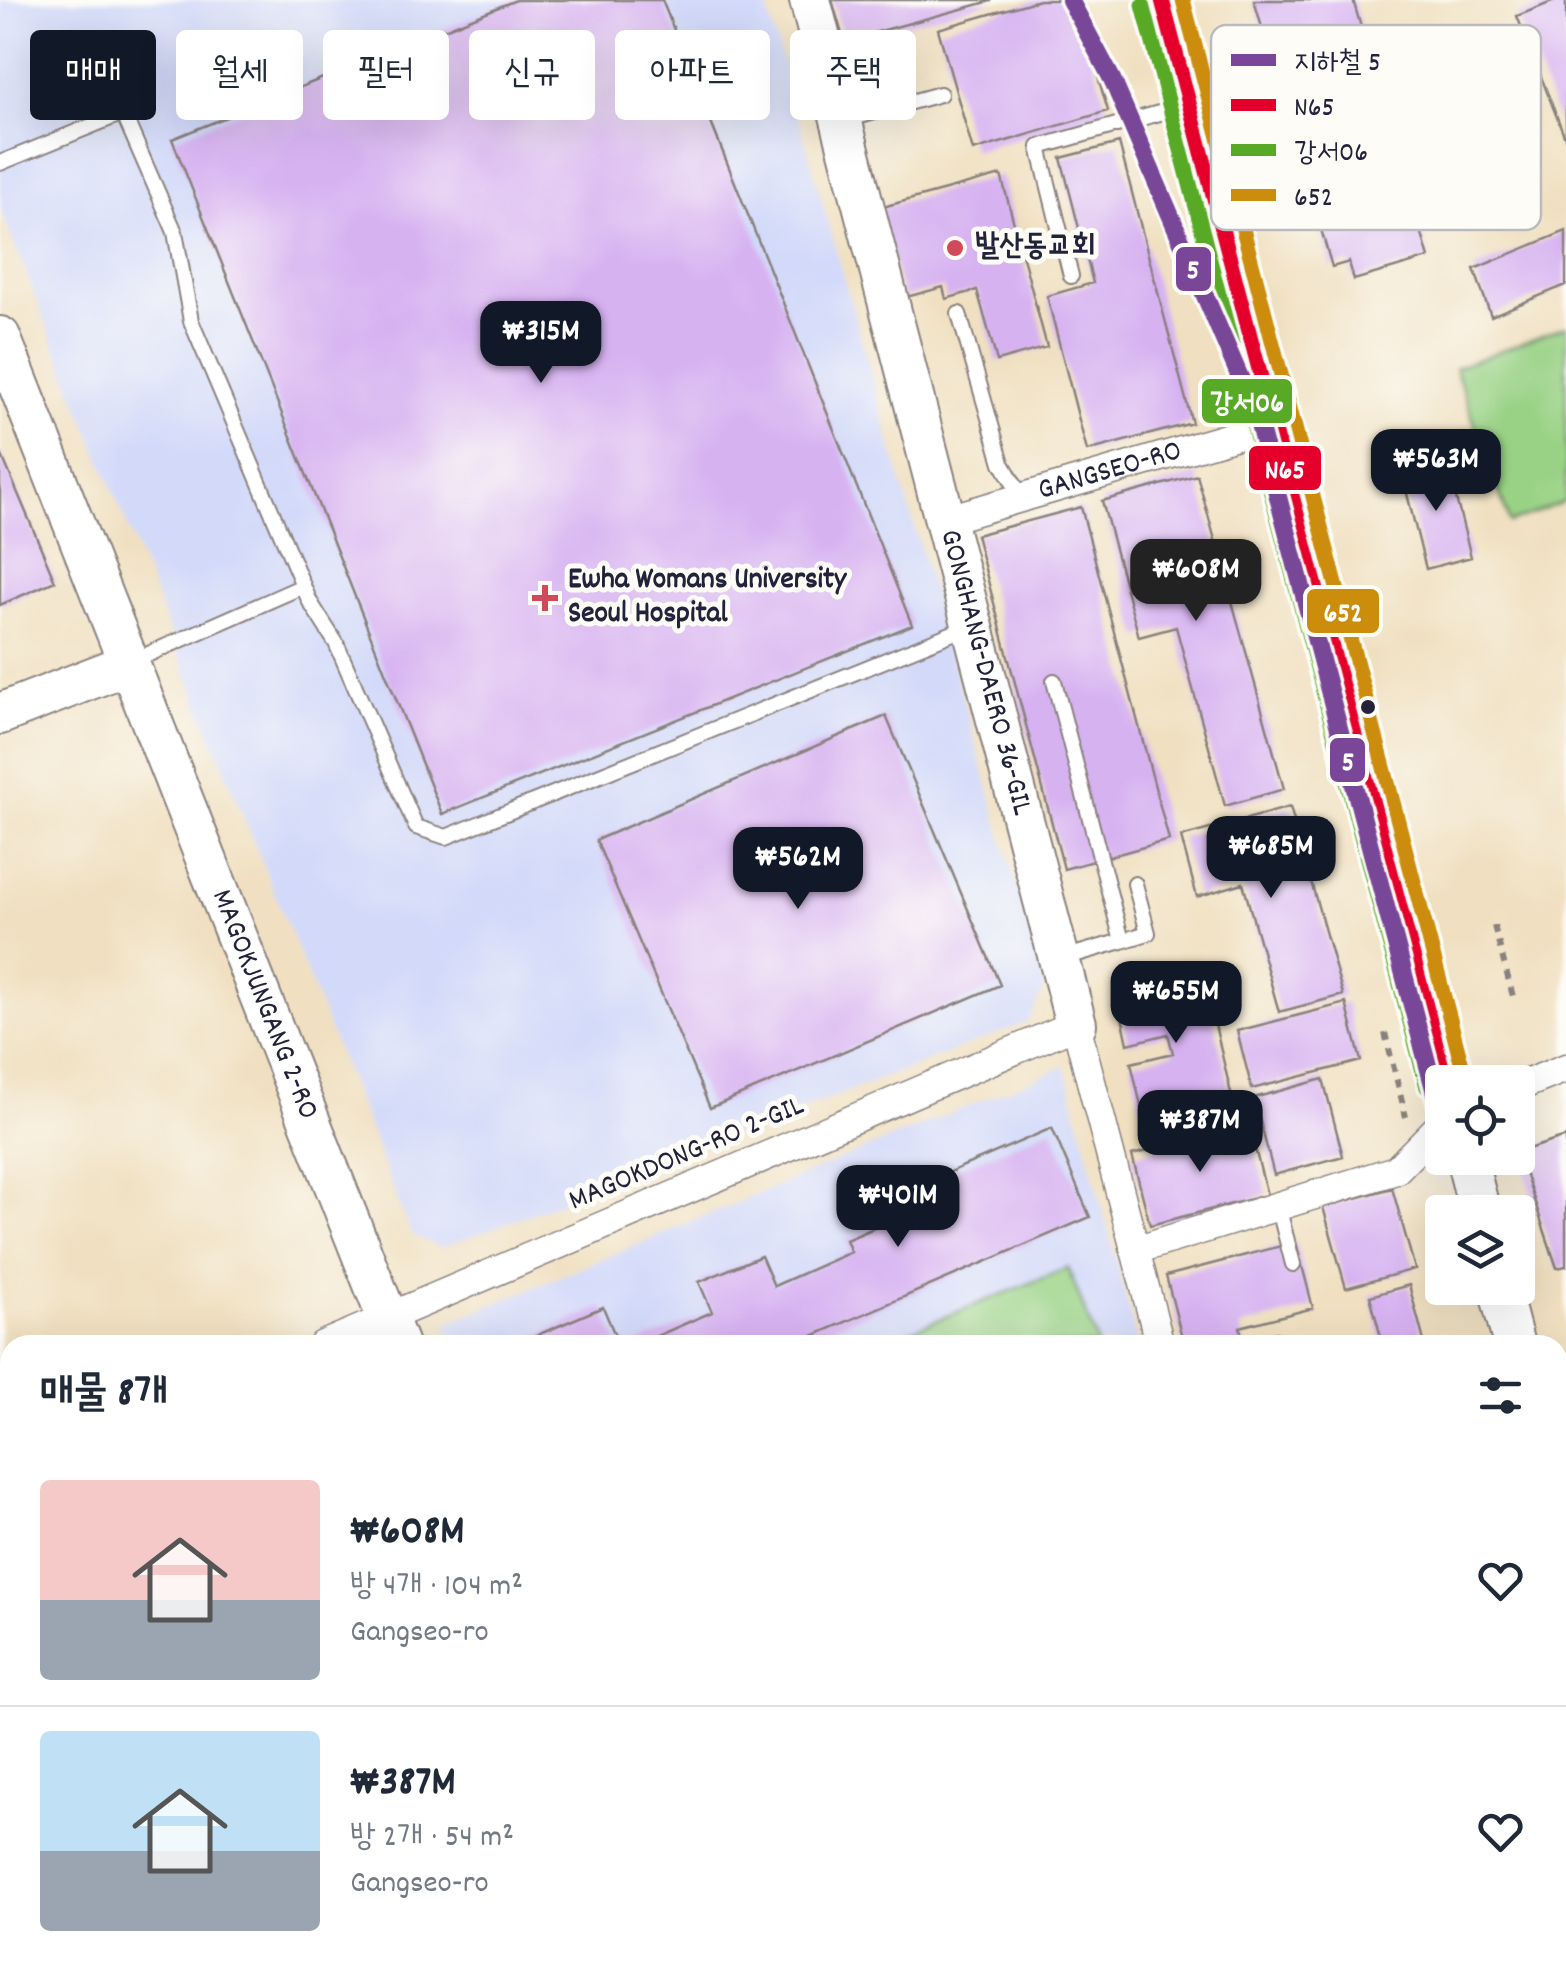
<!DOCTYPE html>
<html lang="ko">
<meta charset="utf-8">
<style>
body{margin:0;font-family:Dekko,"Poor Story",sans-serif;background:#f6f6f7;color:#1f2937;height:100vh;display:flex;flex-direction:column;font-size:38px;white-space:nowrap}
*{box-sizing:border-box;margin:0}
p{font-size:32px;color:#747a83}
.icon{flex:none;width:55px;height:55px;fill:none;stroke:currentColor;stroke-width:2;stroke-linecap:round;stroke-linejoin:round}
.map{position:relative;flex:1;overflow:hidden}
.details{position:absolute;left:0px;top:1335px;width:1568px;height:642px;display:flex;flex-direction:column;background:#fff;border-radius:30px 30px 0 0;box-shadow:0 10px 40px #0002}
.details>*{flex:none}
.top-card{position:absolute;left:30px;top:30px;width:1000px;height:90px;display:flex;gap:20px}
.fabs{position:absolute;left:1425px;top:1065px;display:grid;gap:20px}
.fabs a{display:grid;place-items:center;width:110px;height:110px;border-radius:10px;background:#fff;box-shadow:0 10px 40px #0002;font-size:50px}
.price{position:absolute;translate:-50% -85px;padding:0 22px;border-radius:20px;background:#111827;color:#fff;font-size:32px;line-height:65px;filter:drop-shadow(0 2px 5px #0008)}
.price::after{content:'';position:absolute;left:50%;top:60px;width:30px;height:22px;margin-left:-15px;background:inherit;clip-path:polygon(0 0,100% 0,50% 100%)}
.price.current{background:#222;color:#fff}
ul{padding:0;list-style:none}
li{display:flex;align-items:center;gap:30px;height:250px;padding:0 40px}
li+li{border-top:2px solid #e0e1e3}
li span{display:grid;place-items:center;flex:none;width:280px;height:200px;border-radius:10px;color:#555}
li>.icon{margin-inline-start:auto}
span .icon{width:120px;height:120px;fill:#fffc;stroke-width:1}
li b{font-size:42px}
h2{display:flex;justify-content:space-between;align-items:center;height:120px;padding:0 40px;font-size:42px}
.chip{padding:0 35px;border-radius:10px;background:#fff;box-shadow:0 10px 40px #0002;font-size:35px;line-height:90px}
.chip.current{background:#111827;color:#fff}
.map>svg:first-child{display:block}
</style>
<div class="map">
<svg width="1566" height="1976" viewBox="0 0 1566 1976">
<rect width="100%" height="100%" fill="#fdfcf7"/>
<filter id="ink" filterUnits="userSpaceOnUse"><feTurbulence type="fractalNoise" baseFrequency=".01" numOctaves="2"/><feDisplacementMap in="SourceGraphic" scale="20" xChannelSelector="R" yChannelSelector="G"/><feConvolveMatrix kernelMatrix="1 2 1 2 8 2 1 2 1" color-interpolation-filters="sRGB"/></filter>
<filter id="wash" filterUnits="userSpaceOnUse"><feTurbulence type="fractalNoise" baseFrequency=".0048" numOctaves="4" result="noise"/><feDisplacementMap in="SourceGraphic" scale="40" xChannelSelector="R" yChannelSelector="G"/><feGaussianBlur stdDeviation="2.25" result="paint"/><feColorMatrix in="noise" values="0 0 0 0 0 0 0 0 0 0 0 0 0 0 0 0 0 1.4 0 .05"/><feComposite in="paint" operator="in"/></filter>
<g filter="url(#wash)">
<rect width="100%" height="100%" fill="#f0e0c1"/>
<path fill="#d2d9f9" d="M0 0H765L1045 987 1028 1022 441 1248 411 1234 0 208Z
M1065 1066 1138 1345H455L446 1324Z
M361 1968H1296L1298 1976H341Z"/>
<path fill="#99d285" stroke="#5e7a60" stroke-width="2.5" d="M1566 326V501L1510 523 1455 368Z
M1068 1268 1098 1345H875Z
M755 1968H1206L1208 1976H758Z"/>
<g id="blocks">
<path fill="#d7b2f1" d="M516 0H662L912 625 442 814 172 139Z
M832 0H991V1L844 41Z
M1039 0H1075L1108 111 973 151 938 29Z
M1254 0H1353L1429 258 1354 280 1349 262 1332 267Z
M1557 0H1566V140L1517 16Z
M1119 143 1192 423 1087 451 1047 296 1093 283 1061 158Z
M1001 175 1047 347 997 361 977 290 946 299 943 287 903 298 879 208Z
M1566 231V285L1491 316 1474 269Z
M0 451 55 581 0 605Z
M1446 459 1471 557 1426 569 1401 470Z
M1197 475 1284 789 1225 806 1176 627 1139 637 1102 501Z
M1081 507 1169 840 1064 869 976 535Z
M886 716 1000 985 710 1108 596 840Z
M1290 807 1343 995 1279 1012 1243 883 1197 897 1181 837Z
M1202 969 1233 1102 1145 1123 1131 1063 1173 1053 1168 1034 1128 1044 1116 989Z
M1346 1003 1361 1061 1252 1089 1237 1031Z
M1323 1079 1343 1156 1274 1175 1254 1098Z
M1249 1125 1267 1195 1150 1225 1132 1155Z
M1052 1128 1090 1217 792 1345H636L712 1312 699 1282 761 1256 774 1286 851 1252 846 1240 897 1218 889 1198Z
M1566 1137V1266L1557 1268 1518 1152Z
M1392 1188 1415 1269 1346 1288 1323 1207Z
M1296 1242 1313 1308 1240 1327 1244 1345H1184L1166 1276Z
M1409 1285 1425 1345H1383L1370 1296Z
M603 1307 619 1345H514Z
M1566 1873V1917L1558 1920V1875Z
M1566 1946V1976H1514L1512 1968H1558V1949Z
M1380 1968H1470L1472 1976H1382Z"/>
</g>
</g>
<g filter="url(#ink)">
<use href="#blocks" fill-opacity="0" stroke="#89817e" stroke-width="2.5"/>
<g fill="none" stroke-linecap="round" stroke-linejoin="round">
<g stroke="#89817e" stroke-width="18">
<path id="lane" d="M842 121 940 94
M0 163 123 113 175 232 191 321 310 602 336 643 416 827 446 837 968 627
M1071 276 1039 147 1184 106
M959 314 1002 463 1022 498
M133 661 303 586
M1054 681 1122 941 1060 959
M1122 941 1148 933 1135 884
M1278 1206 1293 1264
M1276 1340 1277 1345
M1259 1968 1261 1976
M638 1976H640"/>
</g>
<g stroke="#89817e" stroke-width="31">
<g id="street">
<path id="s1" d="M945 520 1274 424"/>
<path d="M1518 1087 1566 1068"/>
<path d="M1135 1250 1396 1170 1442 1123"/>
<path d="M323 1345 1076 1024 1160 1345"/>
<path d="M0 1478 10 1473"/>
<path d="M1558 1753 1566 1750"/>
<path d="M1328 1968 1330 1976"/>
</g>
</g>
<g stroke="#89817e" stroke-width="44">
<g id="secondary">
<path id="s2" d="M810 0 1076 1024"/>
<path d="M1162 0 1446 1082"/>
<path id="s3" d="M0 337 398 1345"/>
<path d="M0 714 128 664"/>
<path d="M1466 1158 1480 1212"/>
<path d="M1499 1288 1514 1345"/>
<path d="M1558 1427 1566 1423"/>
<path d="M1558 1512 1566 1544"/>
<path d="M259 1976 278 1968"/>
</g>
</g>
<path stroke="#89817e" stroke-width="6" stroke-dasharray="8 8" stroke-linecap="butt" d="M1494 926 1514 1000
M1385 1033 1406 1117"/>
<use href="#lane" stroke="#fff" stroke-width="14"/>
<use href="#street" stroke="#fff" stroke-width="28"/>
<use href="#secondary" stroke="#fff" stroke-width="40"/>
<g stroke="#fdfcf7" stroke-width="22">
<path id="bus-1" d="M1162 0 1446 1082"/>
</g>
<g stroke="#fdfcf7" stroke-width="22">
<path id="bus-2" d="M1143 5 1427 1087"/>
</g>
<g stroke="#fdfcf7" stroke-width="22">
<path id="bus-3" d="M1183 0 1465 1077"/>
</g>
<use href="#bus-1" stroke="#e4002b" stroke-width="15"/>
<use href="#bus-2" stroke="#58a926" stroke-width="15"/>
<use href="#bus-3" stroke="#cc8c0c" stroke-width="15"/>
<g stroke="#fdfcf7" stroke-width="25">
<path id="metro-1" d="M1070 0 1112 79 1257 417 1442 1119"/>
</g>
<use href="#metro-1" stroke="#794698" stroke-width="18"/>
</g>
</g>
<g fill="#d1495b" stroke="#fdfcf7" stroke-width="4">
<circle cx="955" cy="248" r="10"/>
<path d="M540 583h10v10h10v10h-10v10h-10v-10h-10v-10h10z"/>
</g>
<circle fill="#22223b" stroke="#fdfcf7" stroke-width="4" cx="1368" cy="707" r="9"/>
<g text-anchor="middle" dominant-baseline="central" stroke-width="10" stroke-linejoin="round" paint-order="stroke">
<g font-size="30" font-weight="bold" fill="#22223b" stroke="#fdfcf7" text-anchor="start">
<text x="975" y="248">발산동교회</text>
<text x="568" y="581">Ewha Womans University<tspan x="568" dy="34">Seoul Hospital</tspan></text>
</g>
<g font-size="30" fill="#22223b" stroke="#fdfcf7">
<text stroke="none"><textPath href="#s1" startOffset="172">GANGSEO-RO</textPath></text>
<text stroke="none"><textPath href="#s2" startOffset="695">GONGHANG-DAERO 36-GIL</textPath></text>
<text stroke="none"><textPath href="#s3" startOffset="718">MAGOKJUNGANG 2-RO</textPath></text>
<text transform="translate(687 1155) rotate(-23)">MAGOKDONG-RO 2-GIL</text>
</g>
</g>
<rect x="1211" y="25" width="330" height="205" rx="15" fill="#fdfcf7" stroke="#bbbbbf" stroke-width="2.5"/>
<rect x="1231" y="54" width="45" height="12" fill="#794698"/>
<rect x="1231" y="99" width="45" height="12" fill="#e4002b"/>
<rect x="1231" y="144" width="45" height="12" fill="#58a926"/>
<rect x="1231" y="189" width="45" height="12" fill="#cc8c0c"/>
<g font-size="28" fill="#22223b">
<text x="1294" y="70">지하철 5</text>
<text x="1294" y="115">N65</text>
<text x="1294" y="160">강서06</text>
<text x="1294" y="205">652</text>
</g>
<g stroke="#fdfcf7" stroke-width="4">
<rect x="1174" y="245" width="39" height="48" rx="10" fill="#794698"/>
<rect x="1200" y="377" width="94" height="48" rx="10" fill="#58a926"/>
<rect x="1247" y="444" width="76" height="48" rx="10" fill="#e4002b"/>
<rect x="1305" y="587" width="76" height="48" rx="10" fill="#cc8c0c"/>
<rect x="1328" y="736" width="39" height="48" rx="10" fill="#794698"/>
</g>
<g font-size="28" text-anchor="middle" font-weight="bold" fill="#fff">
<text x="1193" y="278">5</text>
<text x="1247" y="411">강서06</text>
<text x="1285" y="478">N65</text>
<text x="1343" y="621">652</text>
<text x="1348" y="770">5</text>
</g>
</svg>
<div class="fabs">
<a><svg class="icon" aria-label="locate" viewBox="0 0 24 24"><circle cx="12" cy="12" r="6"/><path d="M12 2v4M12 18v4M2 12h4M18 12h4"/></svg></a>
<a><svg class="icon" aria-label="layers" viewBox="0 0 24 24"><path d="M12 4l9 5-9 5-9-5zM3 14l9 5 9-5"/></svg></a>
</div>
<b class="price" style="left:541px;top:386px">₩315M</b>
<b class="price" style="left:1436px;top:514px">₩563M</b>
<b class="price current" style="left:1196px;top:624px">₩608M</b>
<b class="price" style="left:1271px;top:901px">₩685M</b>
<b class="price" style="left:798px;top:912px">₩562M</b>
<b class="price" style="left:1176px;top:1046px">₩655M</b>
<b class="price" style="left:1200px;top:1175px">₩387M</b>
<b class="price" style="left:898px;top:1250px">₩401M</b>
<div class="top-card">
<a class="chip current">매매</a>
<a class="chip">월세</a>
<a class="chip">필터</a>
<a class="chip">신규</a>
<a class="chip">아파트</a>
<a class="chip">주택</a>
</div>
<section class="details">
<h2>매물 8개<svg class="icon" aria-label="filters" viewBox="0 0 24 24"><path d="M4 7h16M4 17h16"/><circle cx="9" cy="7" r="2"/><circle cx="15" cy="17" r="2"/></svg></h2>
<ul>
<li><span style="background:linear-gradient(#f6c9c9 60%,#9aa5b1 0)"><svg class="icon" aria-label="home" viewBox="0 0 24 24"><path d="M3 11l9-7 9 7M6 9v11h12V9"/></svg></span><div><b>₩608M</b><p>방 4개 · 104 m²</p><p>Gangseo-ro</p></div><svg class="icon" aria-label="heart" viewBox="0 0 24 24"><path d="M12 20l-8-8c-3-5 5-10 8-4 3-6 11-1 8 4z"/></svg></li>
<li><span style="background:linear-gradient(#bfe0f5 60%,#9aa5b1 0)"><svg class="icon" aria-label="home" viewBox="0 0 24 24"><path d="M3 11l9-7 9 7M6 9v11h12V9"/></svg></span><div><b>₩387M</b><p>방 2개 · 54 m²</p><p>Gangseo-ro</p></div><svg class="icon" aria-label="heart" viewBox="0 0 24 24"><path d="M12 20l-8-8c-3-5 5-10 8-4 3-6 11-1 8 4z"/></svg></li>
</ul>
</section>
</div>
